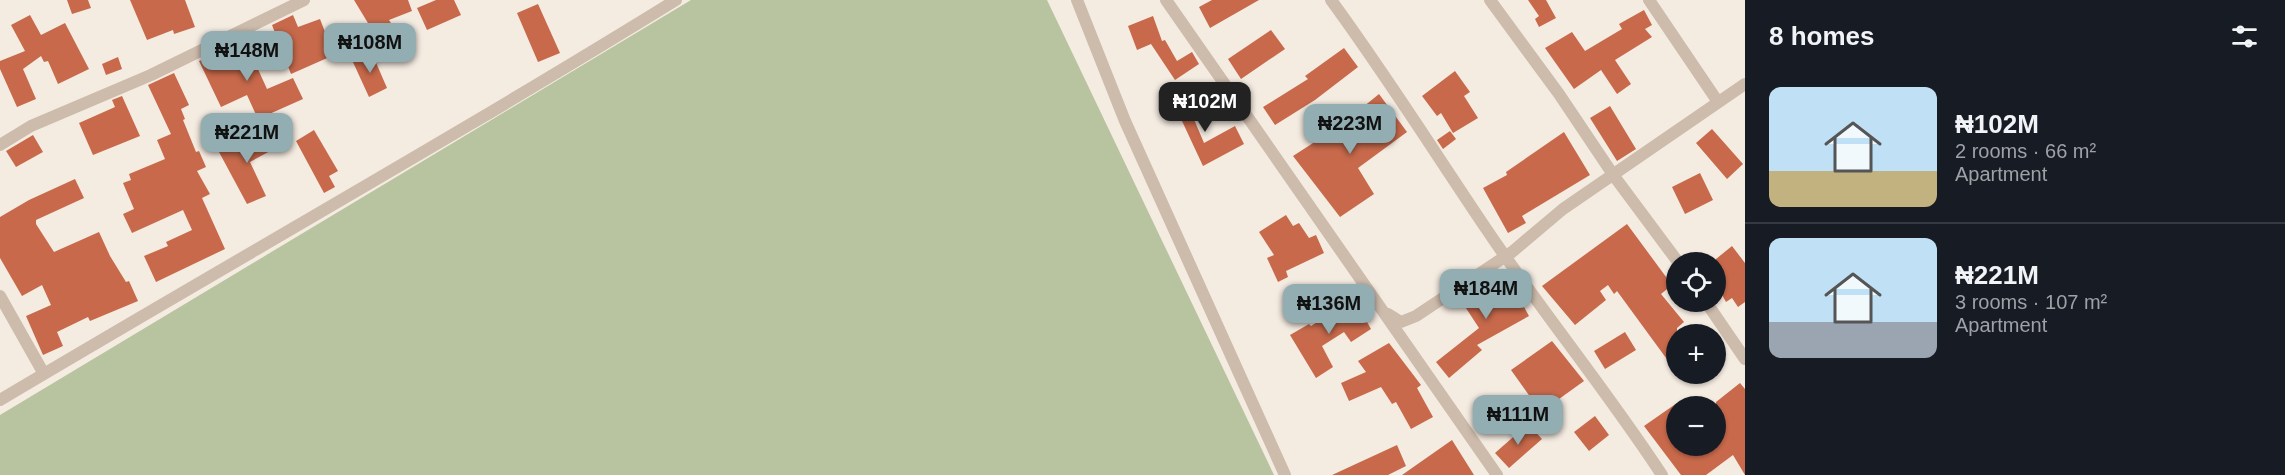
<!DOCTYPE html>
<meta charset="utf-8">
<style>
body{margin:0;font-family:Arial,sans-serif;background:#20242c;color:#f1f3f6;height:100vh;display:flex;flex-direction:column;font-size:22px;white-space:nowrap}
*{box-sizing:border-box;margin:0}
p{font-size:20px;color:#9ea1a6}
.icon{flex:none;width:33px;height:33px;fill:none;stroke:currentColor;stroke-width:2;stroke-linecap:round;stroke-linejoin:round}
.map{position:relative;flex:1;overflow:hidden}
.panel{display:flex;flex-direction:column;background:#171b24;width:540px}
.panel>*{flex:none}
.tools{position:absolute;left:1666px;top:252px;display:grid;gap:12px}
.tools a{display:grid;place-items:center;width:60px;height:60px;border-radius:50%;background:#171b24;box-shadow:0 2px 4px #0004;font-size:30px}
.price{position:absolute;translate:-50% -51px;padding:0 14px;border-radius:12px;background:#92aeb2;color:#111;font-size:20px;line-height:39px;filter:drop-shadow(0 2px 3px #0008)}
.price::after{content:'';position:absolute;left:50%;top:36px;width:18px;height:14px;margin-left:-9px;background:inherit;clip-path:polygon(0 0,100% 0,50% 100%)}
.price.selected{background:#222;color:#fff}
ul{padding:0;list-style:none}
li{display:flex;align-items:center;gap:18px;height:150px;padding:0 24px}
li+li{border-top:2px solid #363941}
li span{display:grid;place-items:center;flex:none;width:168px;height:120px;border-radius:12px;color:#555}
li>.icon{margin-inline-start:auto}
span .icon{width:72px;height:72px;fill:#fffc;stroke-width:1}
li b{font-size:26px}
h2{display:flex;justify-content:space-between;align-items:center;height:72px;padding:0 24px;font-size:26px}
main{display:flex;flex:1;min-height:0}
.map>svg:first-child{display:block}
</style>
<main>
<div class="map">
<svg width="1745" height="475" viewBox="0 0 1745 475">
<rect width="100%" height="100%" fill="#f4ebe1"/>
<path fill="#b8c4a0" d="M691 0H1047L1274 475H0V415Z"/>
<path fill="#c8694b" d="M67 0H88L91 8 72 14Z
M130 0H185L195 27 174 34 173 30 147 40Z
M354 0H408L412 11 389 20 391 23 374 33Z
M436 0H454L461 15 427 30 417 8Z
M1212 0H1259L1210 28 1199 7Z
M1528 0H1546L1556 18 1539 27 1535 19 1539 16Z
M538 4 560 53 538 62 517 13Z
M1644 10 1652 25 1645 29 1652 37 1615 60 1631 84 1617 94 1601 70 1574 89 1545 48 1572 32 1585 51 1622 29 1619 24Z
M30 15 41 35 65 23 89 69 58 84 48 61 44 62 41 56 23 69 36 99 17 107 0 69V61L25 51 11 25Z
M293 15 298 27 320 19 334 55 291 74 272 25Z
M1153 16 1162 41 1165 40 1177 61 1192 52 1199 64 1175 80 1151 44 1137 50 1128 26Z
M1271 30 1285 49 1241 79 1228 59Z
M246 43 267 89 293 78 303 99 258 119 247 95 221 107 199 61Z
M1344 48 1358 67 1315 100 1275 125 1263 107 1308 79 1305 76Z
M371 51 387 88 369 97 352 60Z
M118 57 122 69 106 75 102 64Z
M1455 71 1470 92 1464 96 1478 118 1453 133 1441 113 1437 116 1422 96Z
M174 73 189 105 181 109 185 119 183 120 196 152 199 151 206 167 197 171 210 194 202 198 225 249 156 282 144 256 168 246 166 242 192 230 183 210 132 233 123 214 134 209 123 183 131 180 129 174 165 159 157 140 171 134 148 85Z
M1180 86 1204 143 1235 126 1244 144 1203 166 1168 91Z
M1379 94 1407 132 1358 168 1374 194 1340 217 1293 156 1341 125Z
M122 96 140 136 93 155 79 123 115 107 112 100Z
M1610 106 1636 149 1617 161 1590 118Z
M260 128 272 150 250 162 266 196 247 204 219 152Z
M1712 129 1743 164 1727 179 1696 143Z
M314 130 338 171 329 176 335 187 324 193 296 141Z
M1450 131 1456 139 1443 149 1437 140Z
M1564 132 1590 175 1522 216 1526 223 1508 233 1483 188 1507 175 1506 172Z
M33 135 43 152 16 167 6 151Z
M1700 173 1713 200 1685 214 1672 187Z
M75 179 84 198 36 220V224L54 252 99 232 110 256 126 282 129 281 138 301 90 321 88 317 57 332 63 346 43 355 26 316 51 305 42 285 22 296 0 258V217L29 200Z
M1286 215 1293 226 1299 223 1309 238 1316 235 1324 253 1286 271 1288 277 1278 282 1267 258 1274 255 1259 232Z
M1627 224 1672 285 1661 294 1684 322 1677 328V373L1617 291 1614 294 1608 285 1600 291 1606 300 1575 325 1542 286Z
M1732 246 1745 263V302L1738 307 1732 298 1726 302 1716 284V259Z
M1504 271 1529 316 1477 345 1482 350 1449 378 1436 362 1479 328 1460 299Z
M1354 299 1371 329 1351 342 1344 332 1322 346 1333 367 1316 378 1290 335 1309 324 1311 326Z
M1625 332 1636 350 1605 369 1594 351Z
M1552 341 1584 381 1541 412 1511 370Z
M1389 343 1421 385 1417 388 1433 417 1411 429 1396 402 1392 404 1381 387 1349 401 1341 383 1366 372 1358 361Z
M1740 383 1745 389V475L1733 455 1706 475H1681L1644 426 1677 403V446H1716V402Z
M1595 416 1609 435 1589 451 1574 432Z
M1528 424 1542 439 1509 468 1495 453Z
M1452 440 1474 475H1402Z
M1397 445 1406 466 1388 475H1332Z"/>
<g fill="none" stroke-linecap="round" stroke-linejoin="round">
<path stroke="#cdbbac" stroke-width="12" d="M1077 0 1125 121 1285 475
M1166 0 1497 475
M1331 0C1386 75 1435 153 1487 230 1543 313 1607 391 1662 475
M1490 0 1559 94 1614 176 1678 262
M1649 0 1718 102
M0 145 31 126 151 75 304 0
M0 296 44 374
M1706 302 1745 359
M1388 314 1401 322 1416 316 1512 252 1563 209 1745 84
M0 400C225 266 453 138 676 0"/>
</g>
</svg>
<div class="tools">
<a><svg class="icon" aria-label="locate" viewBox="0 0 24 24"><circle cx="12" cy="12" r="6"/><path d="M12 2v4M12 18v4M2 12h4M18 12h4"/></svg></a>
<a>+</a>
<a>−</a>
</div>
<b class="price" style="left:370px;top:74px">₦108M</b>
<b class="price" style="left:247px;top:82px">₦148M</b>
<b class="price selected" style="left:1205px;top:133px">₦102M</b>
<b class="price" style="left:1350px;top:155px">₦223M</b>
<b class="price" style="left:247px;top:164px">₦221M</b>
<b class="price" style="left:1486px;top:320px">₦184M</b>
<b class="price" style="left:1329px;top:335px">₦136M</b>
<b class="price" style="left:1518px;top:446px">₦111M</b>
</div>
<section class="panel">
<h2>8 homes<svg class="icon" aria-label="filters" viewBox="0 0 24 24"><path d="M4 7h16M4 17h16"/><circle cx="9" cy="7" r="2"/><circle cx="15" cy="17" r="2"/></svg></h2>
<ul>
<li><span style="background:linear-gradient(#bfe0f5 70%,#c2b280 0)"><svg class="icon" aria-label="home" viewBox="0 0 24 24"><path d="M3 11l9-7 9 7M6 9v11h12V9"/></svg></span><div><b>₦102M</b><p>2 rooms · 66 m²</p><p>Apartment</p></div></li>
<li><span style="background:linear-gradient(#bfe0f5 70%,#9aa5b1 0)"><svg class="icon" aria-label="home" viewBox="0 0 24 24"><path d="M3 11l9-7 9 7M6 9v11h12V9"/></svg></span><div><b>₦221M</b><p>3 rooms · 107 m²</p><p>Apartment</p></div></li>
</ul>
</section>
</main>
